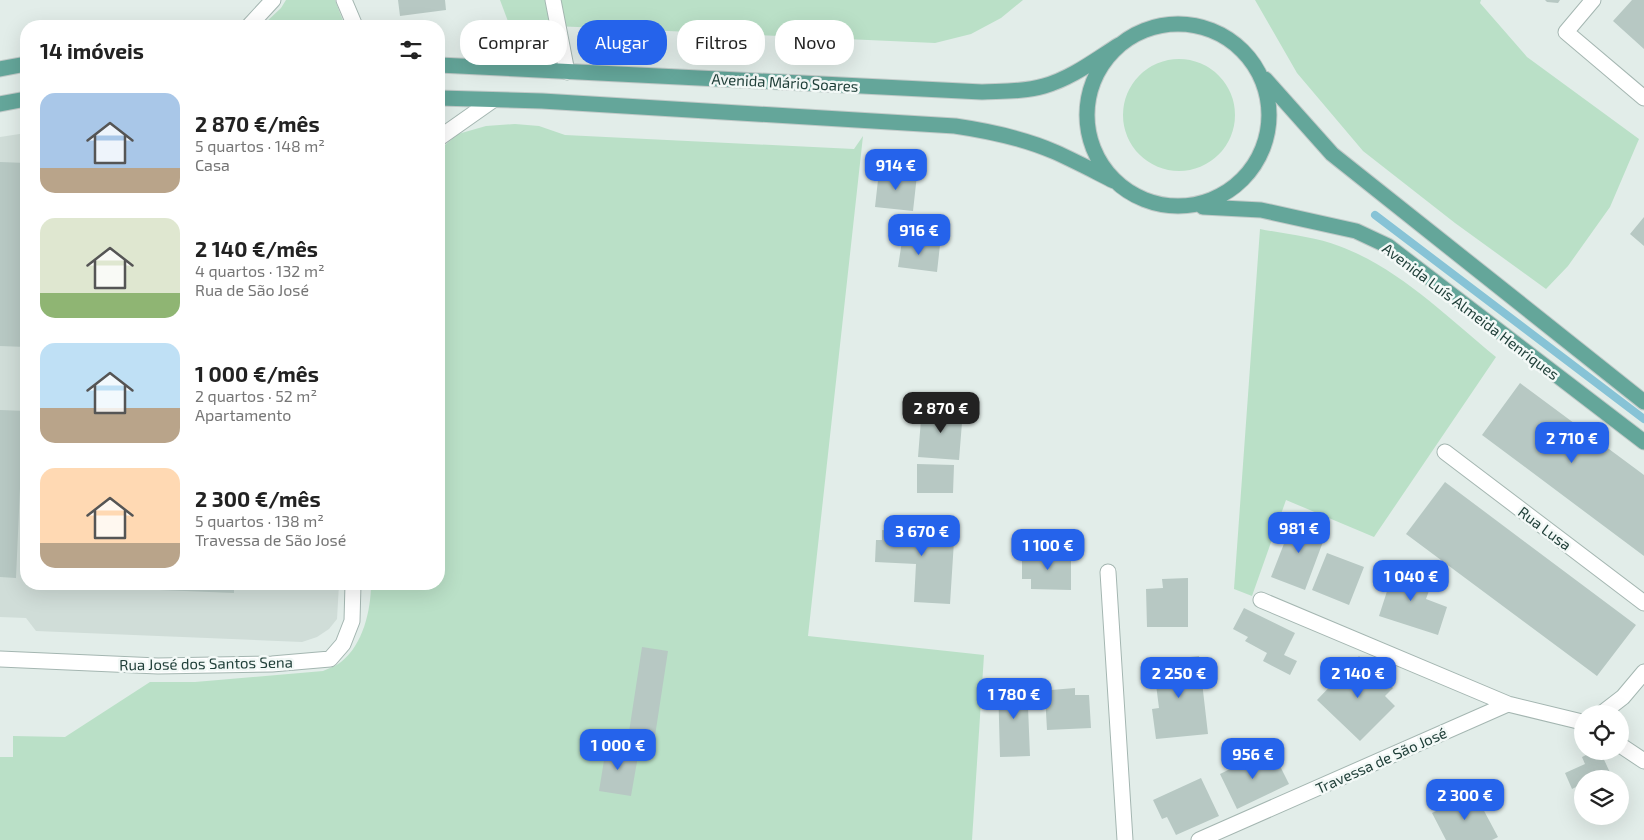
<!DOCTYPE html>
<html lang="pt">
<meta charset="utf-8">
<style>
body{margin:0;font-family:"Exo 2",sans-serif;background:#f2f2f2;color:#222;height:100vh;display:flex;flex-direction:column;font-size:19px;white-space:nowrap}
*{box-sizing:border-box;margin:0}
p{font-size:16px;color:#767676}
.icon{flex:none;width:28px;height:28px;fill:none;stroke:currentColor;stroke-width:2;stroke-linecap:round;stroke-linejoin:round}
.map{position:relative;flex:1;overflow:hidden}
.sheet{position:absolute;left:20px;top:20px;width:425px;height:570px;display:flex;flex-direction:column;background:#fff;border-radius:20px;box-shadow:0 5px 20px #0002}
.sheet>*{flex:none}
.guide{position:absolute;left:460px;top:20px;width:475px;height:45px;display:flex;gap:10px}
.tools{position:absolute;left:1574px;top:705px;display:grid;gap:10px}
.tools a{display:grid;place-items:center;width:55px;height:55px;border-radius:50%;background:#fff;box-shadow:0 5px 20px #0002;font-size:25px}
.price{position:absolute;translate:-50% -42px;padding:0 11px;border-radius:10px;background:#2563eb;color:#fff;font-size:16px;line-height:32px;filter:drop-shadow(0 1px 2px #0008)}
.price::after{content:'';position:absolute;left:50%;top:30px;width:15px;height:11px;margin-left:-8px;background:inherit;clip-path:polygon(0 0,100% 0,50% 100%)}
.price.selected{background:#222;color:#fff}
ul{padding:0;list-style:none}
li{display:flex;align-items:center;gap:15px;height:125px;padding:0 20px}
li span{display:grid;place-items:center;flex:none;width:140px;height:100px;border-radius:15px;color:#555}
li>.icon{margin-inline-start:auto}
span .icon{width:60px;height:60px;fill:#fffc;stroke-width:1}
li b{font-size:21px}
h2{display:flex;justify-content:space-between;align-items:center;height:60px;padding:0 20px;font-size:21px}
.chip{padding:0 18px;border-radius:20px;background:#fff;box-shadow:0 5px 20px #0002;font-size:18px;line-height:45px}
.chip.selected{background:#2563eb;color:#fff}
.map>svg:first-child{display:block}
</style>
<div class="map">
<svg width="1644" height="840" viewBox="0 0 1644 840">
<rect width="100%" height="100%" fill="#e2ede9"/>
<path fill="#d0ddd8" d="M26 133V584H339L337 619 329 629 317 637 302 642 36 631 26 618 0 617V137Z"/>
<path fill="#bae0c7" d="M286 0H335L345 26H262L281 8Z
M500 0H1023L1001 18 971 34 935 43 509 24Z
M1255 0H1481L1480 3 1527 57 1639 139 1610 207 1568 266 1546 289 1455 223 1363 151 1297 73Z
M1123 115a56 56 0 1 1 112 0a56 56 0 1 1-112 0Z
M515 124 539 126 565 135 854 149 863 136 808 636 984 655 972 840H0V757H13V736L65 737 150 682H195L323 671C329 668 336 666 341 662 363 645 371 610 371 584H439V150L458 134 486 126Z
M1260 229C1285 234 1316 237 1339 246 1399 268 1447 317 1496 357L1374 537 1286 500 1252 596 1234 589Z"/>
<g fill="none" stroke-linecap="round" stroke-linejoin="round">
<path stroke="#87c3d6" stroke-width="8" d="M1375 215 1644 419"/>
</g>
<path fill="#b7c8c3" d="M398 0H445L446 10 400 16Z
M1545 0H1560L1558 3 1547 2Z
M1632 0H1644V49L1613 21Z
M0 162 26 163V347L0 346Z
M879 171 917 175 913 211 875 207Z
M1644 217V246L1630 234Z
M902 241 940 245 937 272 898 267Z
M1520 383 1644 475V556L1482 435Z
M922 407 963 410 959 460 918 457Z
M0 410 26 411V444H22L16 578 0 577Z
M917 464 954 465 953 493H917Z
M1445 482 1636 625 1597 676 1406 534Z
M1294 518 1327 531 1305 590 1271 577Z
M894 521 955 525 950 604 914 602 916 564 875 562 876 540H882V530L894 531Z
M1327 553 1364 567 1349 605 1312 590Z
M1022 554 1071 555V590L1031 589V579H1022Z
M1389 563 1412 571 1410 578 1431 585 1426 599 1447 607 1438 635 1379 616 1389 585 1383 583Z
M1188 578V627H1147L1146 589 1163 588 1162 579Z
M135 584H234V593L135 589Z
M1244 608 1295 633 1284 655 1297 661 1290 675 1263 661 1267 653 1245 641 1248 637 1233 629Z
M642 647 668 651 653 749 627 745Z
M1199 656 1208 734 1156 739 1152 709 1159 708 1153 661Z
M1359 656 1393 688 1385 696 1395 706 1360 741 1317 700Z
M1027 682 1030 756 1000 757 998 683Z
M1075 688V695H1089L1091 728 1047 730 1045 695H1051V690Z
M607 742 621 744 620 753 638 756 631 796 599 791Z
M1594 751H1600L1613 779H1582V784L1572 789 1565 773 1585 764 1582 757Z
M1264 752 1272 768 1279 764 1289 784 1237 809 1220 774Z
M1201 778 1219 816 1176 835 1167 817 1162 819 1153 800Z
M1474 792 1498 837 1492 840H1446L1432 813Z"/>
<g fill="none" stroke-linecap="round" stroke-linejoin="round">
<g stroke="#a4b6b1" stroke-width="17">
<path id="minor" d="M344 0 355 26
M553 0 567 72
M1593 0 1566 32 1644 98
M249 26 273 0
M439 138 493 100
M1445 452 1644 603
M1108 572 1125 840
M1261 600 1508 704 1582 722
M0 659 158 666 272 664 330 659 343 644 352 621 353 584
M1601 714 1623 697 1644 672
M1620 745 1644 761
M1199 840 1508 704"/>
</g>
<g stroke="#c1cac8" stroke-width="17">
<path id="primary" d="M1087 115a91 91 0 1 1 182 0a91 91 0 1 1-182 0Z
M439 65 982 92C1002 91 1024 92 1044 86 1072 78 1095 60 1119 45
M0 69 26 64
M1265 79 1332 154 1644 402
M439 98 542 101 955 126C989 131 1023 138 1055 152 1075 161 1094 171 1114 181
M0 104 26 99
M1203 207 1261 210 1356 231 1388 246 1644 442"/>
</g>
<use href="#minor" stroke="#fff" stroke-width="15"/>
<use href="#primary" stroke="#64a69a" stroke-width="15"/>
</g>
<g text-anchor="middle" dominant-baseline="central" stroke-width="5" stroke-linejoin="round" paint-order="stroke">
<g font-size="15" fill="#21403a" stroke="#f3f9f7">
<text transform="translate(785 82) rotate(3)">Avenida Mário Soares</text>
<text transform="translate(1471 311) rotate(37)">Avenida Luís Almeida Henriques</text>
<text transform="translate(1545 528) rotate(37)">Rua Lusa</text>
<text transform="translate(206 663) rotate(-1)">Rua José dos Santos Sena</text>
<text transform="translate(1381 760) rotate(-24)">Travessa de São José</text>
</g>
</g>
</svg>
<div class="tools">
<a><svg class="icon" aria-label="locate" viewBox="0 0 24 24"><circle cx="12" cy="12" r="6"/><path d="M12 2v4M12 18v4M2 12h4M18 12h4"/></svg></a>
<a><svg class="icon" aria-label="layers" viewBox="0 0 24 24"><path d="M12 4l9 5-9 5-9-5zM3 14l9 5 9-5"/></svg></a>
</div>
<b class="price" style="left:896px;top:191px">914 €</b>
<b class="price" style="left:919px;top:256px">916 €</b>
<b class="price selected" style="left:941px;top:434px">2 870 €</b>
<b class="price" style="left:1572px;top:464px">2 710 €</b>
<b class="price" style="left:1299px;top:554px">981 €</b>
<b class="price" style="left:922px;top:557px">3 670 €</b>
<b class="price" style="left:1048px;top:571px">1 100 €</b>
<b class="price" style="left:1411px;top:602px">1 040 €</b>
<b class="price" style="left:1179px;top:699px">2 250 €</b>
<b class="price" style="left:1358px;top:699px">2 140 €</b>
<b class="price" style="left:1014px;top:720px">1 780 €</b>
<b class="price" style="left:618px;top:771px">1 000 €</b>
<b class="price" style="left:1253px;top:780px">956 €</b>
<b class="price" style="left:1465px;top:821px">2 300 €</b>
<div class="guide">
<a class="chip">Comprar</a>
<a class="chip selected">Alugar</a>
<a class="chip">Filtros</a>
<a class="chip">Novo</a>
</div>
<section class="sheet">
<h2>14 imóveis<svg class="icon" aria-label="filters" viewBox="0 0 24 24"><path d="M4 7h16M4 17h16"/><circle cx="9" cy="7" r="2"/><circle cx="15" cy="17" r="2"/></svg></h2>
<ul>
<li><span style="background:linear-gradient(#a9c7e8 75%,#b9a48a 0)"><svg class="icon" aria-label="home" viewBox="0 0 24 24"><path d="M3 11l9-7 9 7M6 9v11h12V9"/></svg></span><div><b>2 870 €/mês</b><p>5 quartos · 148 m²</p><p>Casa</p></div></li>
<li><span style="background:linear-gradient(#dfe7d0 75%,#8fb573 0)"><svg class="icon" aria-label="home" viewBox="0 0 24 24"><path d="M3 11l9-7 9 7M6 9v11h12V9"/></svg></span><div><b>2 140 €/mês</b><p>4 quartos · 132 m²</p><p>Rua de São José</p></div></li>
<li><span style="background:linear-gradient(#bfe0f5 65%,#b9a48a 0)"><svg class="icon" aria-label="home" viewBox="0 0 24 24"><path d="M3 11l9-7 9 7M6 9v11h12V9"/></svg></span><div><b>1 000 €/mês</b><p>2 quartos · 52 m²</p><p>Apartamento</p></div></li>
<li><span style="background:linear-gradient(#ffd9b3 75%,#b9a48a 0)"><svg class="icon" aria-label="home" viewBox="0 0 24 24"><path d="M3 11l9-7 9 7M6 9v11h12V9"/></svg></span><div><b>2 300 €/mês</b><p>5 quartos · 138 m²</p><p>Travessa de São José</p></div></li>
</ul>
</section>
</div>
